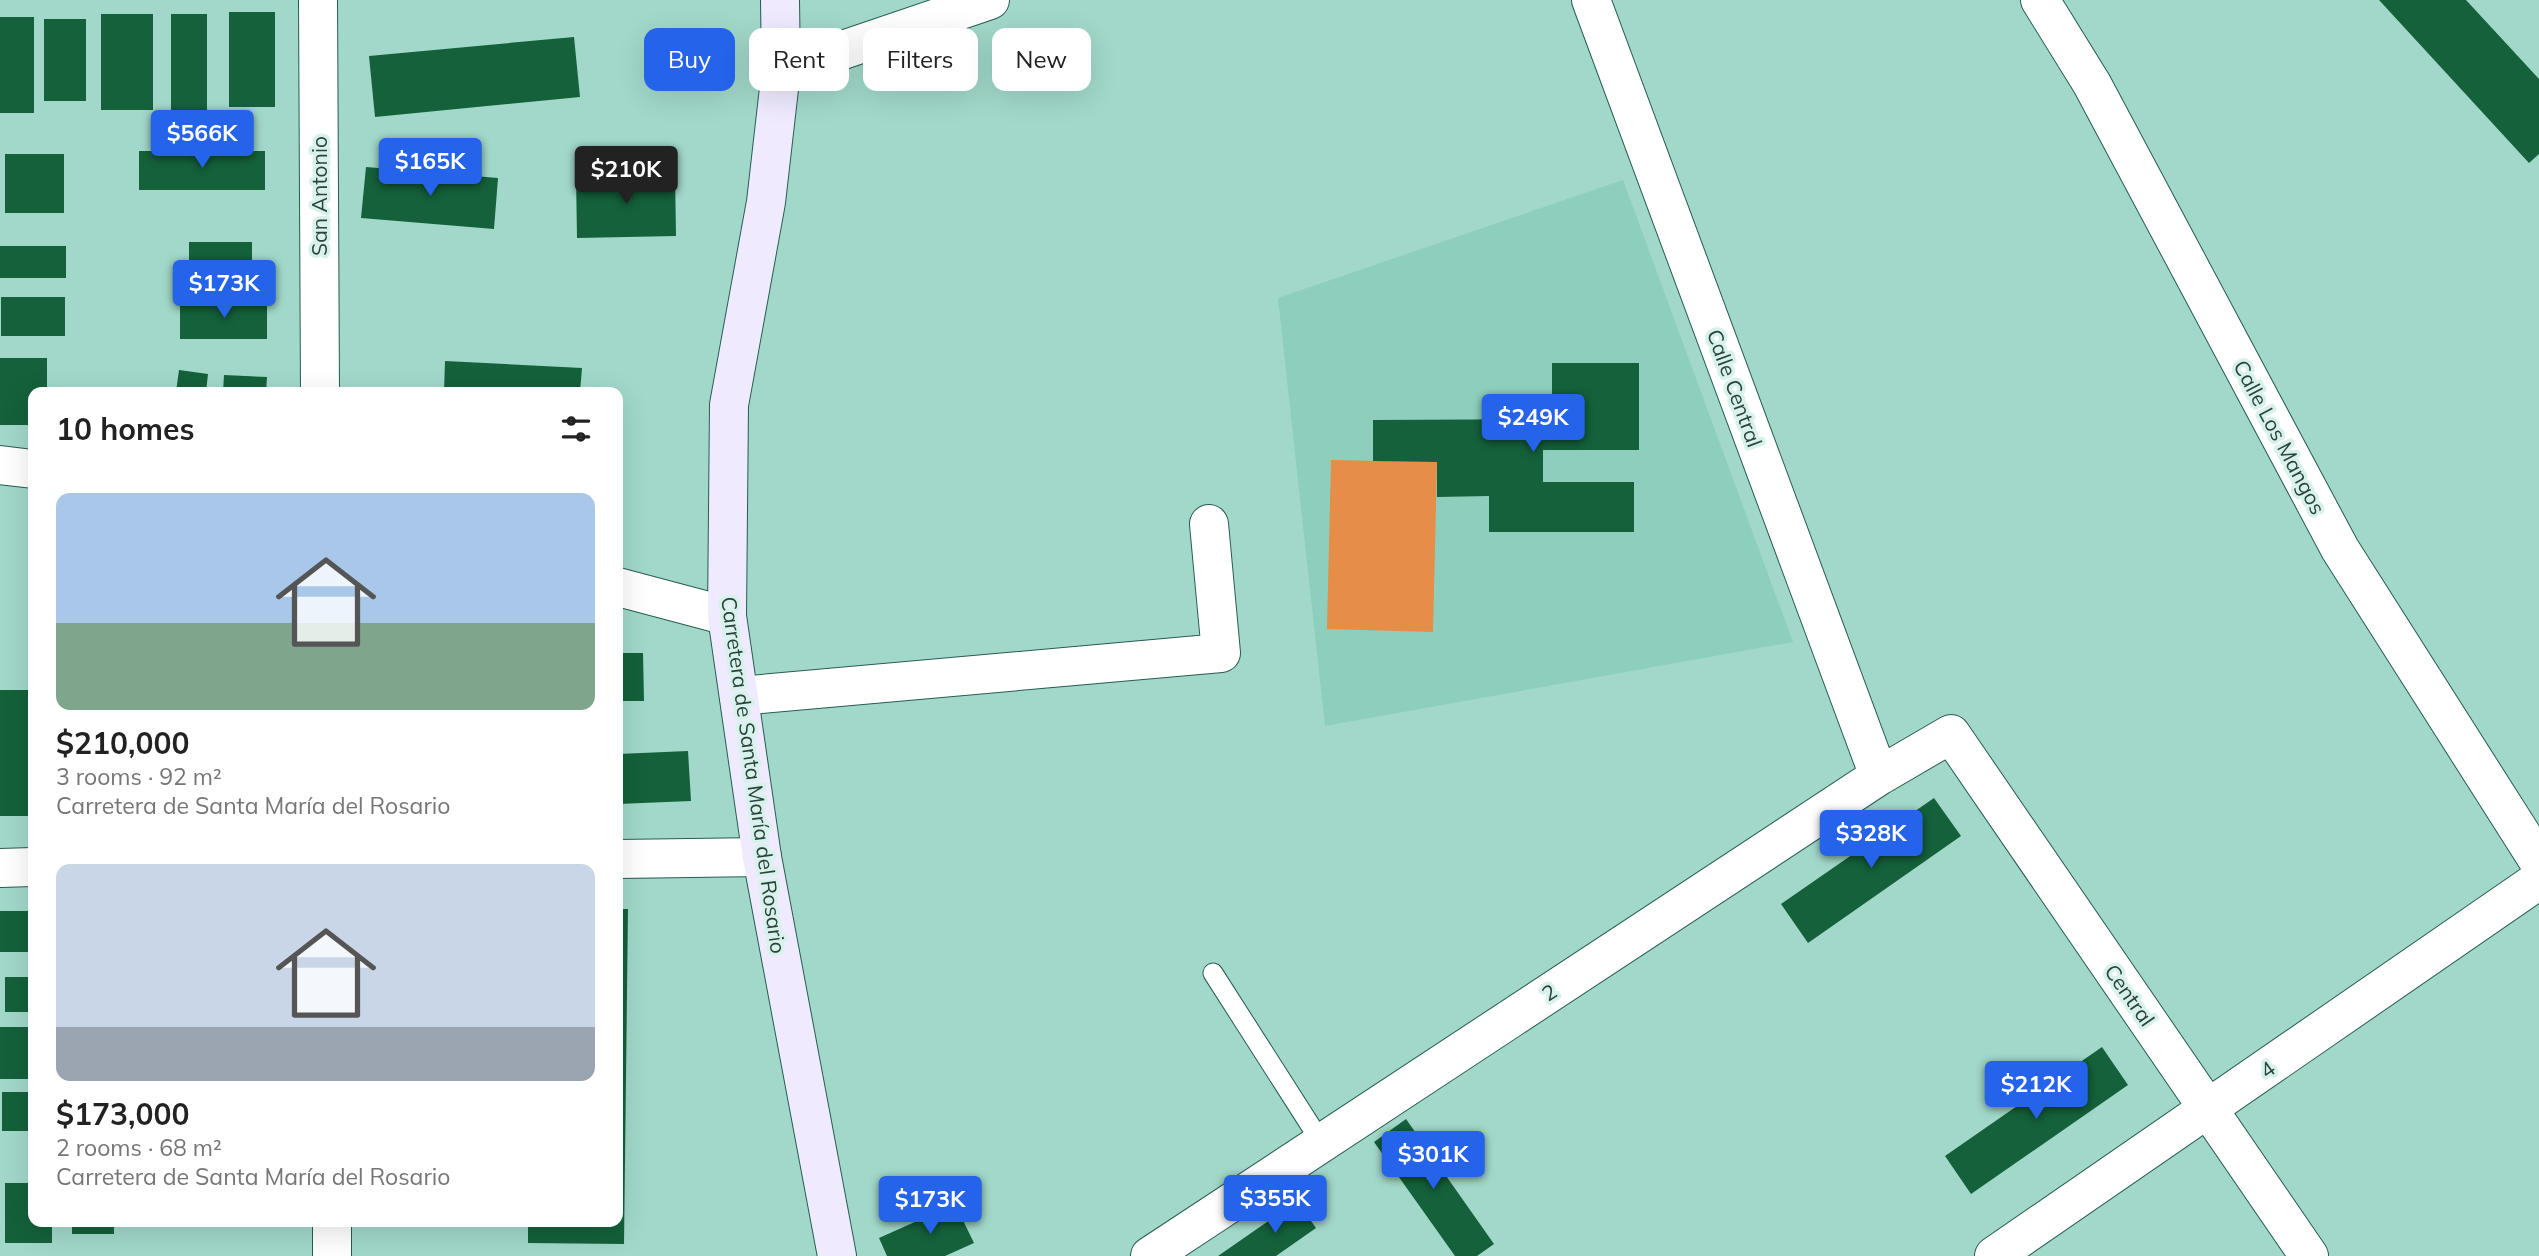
<!DOCTYPE html>
<meta charset="utf-8">
<style>
body{margin:0;font-family:Mulish,sans-serif;background:#f2f2f2;color:#222;height:100vh;display:flex;flex-direction:column;font-size:26px;white-space:nowrap}
*{box-sizing:border-box;margin:0}
p{font-size:23px;color:#767676}
.icon{flex:none;width:38px;height:38px;fill:none;stroke:currentColor;stroke-width:2;stroke-linecap:round;stroke-linejoin:round}
.map{position:relative;flex:1;overflow:hidden}
.sheet{position:absolute;left:28px;top:387px;width:595px;height:840px;display:flex;flex-direction:column;background:#fff;border-radius:14px;box-shadow:0 7px 28px #0002}
.sheet>*{flex:none}
.banner{position:absolute;left:644px;top:28px;width:665px;height:63px;display:flex;gap:14px}
.price{position:absolute;translate:-50% -60px;padding:0 16px;border-radius:7px;background:#2563eb;color:#fff;font-size:23px;line-height:46px;filter:drop-shadow(0 2px 4px #0008)}
.price::after{content:'';position:absolute;left:50%;top:42px;width:21px;height:16px;margin-left:-10px;background:inherit;clip-path:polygon(0 0,100% 0,50% 100%)}
.price.on{background:#222;color:#fff}
ul{padding:0;list-style:none}
li{display:grid;align-content:center;gap:14px;height:371px;padding:0 28px}
li span{display:grid;place-items:center;height:217px;border-radius:14px;color:#555}
li>.icon{margin-inline-start:auto}
span .icon{width:126px;height:126px;fill:#fffc;stroke-width:1}
li b{font-size:30px}
h2{display:flex;justify-content:space-between;align-items:center;height:84px;padding:0 28px;font-size:30px}
.tag{padding:0 24px;border-radius:14px;background:#fff;box-shadow:0 7px 28px #0002;font-size:24px;line-height:63px}
.tag.on{background:#2563eb;color:#fff}
.map>svg:first-child{display:block}
</style>
<div class="map">
<svg width="2539" height="1256" viewBox="0 0 2539 1256">
<rect width="100%" height="100%" fill="#a1d8c9"/>
<path fill="#8ecebd" d="M1623 180 1793 642 1325 726 1278 298Z"/>
<path fill="#e68d47" d="M1331 460 1437 462 1433 632 1327 629Z"/>
<path fill="#14613b" d="M2379 0H2466L2539 79V154L2529 163Z
M229 12H275V107H229Z
M101 14H153V110H101Z
M171 14H207V111H171Z
M0 17H34V113H0Z
M44 19H86V101H44Z
M574 37 580 97 375 117 369 56Z
M139 151H265V190H139Z
M5 154H64V213H5Z
M366 167 498 178 494 229 361 218Z
M675 174 676 236 577 238 576 175Z
M189 242H252V271H189Z
M0 246H66V278H0Z
M1 297H65V336H1Z
M180 301H267V339H180Z
M0 358H47V392H33V425H0Z
M445 361 582 368 580 392H444Z
M1552 363H1639V450H1543V482H1634V532H1489V496L1437 497V462L1373 461V420L1552 419Z
M179 370 208 374 206 392H176Z
M224 375 267 377 266 392H223Z
M618 653H643L644 701H618Z
M0 690H33V816H0Z
M688 751 691 801 618 804V754Z
M1934 798 1961 836 1808 943 1781 904Z
M618 909H628L624 1244 528 1243V1222H618Z
M0 911H33V952H0Z
M5 977H33V1012H5Z
M0 1027H33V1079H0Z
M2102 1047 2128 1085 1971 1194 1945 1156Z
M2 1092H33V1131H2Z
M1406 1119 1494 1244 1477 1256H1455L1374 1142Z
M5 1183H33V1222H52V1243H5Z
M1297 1201 1316 1228 1276 1256H1218Z
M955 1204 974 1243 945 1256H887L879 1238Z
M72 1222H114V1234H72Z
M143 1222H182V1224H143Z
M190 1222H226V1225H190Z
M242 1222H296V1225H242Z"/>
<g fill="none" stroke-linecap="round" stroke-linejoin="round">
<g stroke="#275d51" stroke-width="21">
<path id="service" d="M1213 973 1321 1142"/>
</g>
<g stroke="#275d51" stroke-width="40">
<path id="minor" d="M318 0 320 392
M1591 0 1879 776
M2040 0 2092 84 2340 549 2539 862
M781 71 990 0
M0 465 33 469
M618 587 727 616
M739 696 1221 653 1209 524
M332 1222V1256
M1150 1256 1879 776 1951 734 2309 1256
M1994 1256 2539 880"/>
</g>
<g stroke="#275d51" stroke-width="40">
<path id="tertiary" d="M618 859 762 857
M0 868 33 867"/>
</g>
<g stroke="#275d51" stroke-width="40">
<path id="secondary" d="M780 0 781 71 766 202 729 405 727 616 762 857 837 1256"/>
</g>
<use href="#service" stroke="#fff" stroke-width="19"/>
<use href="#minor" stroke="#fff" stroke-width="38"/>
<use href="#tertiary" stroke="#fff" stroke-width="38"/>
<use href="#secondary" stroke="#efeafe" stroke-width="38"/>
</g>
<g text-anchor="middle" dominant-baseline="central" stroke-width="7" stroke-linejoin="round" paint-order="stroke">
<g font-size="21" fill="#2c423c" stroke="#d7f2ea">
<text transform="translate(319 196) rotate(-90)">San Antonio</text>
<text transform="translate(1735 388) rotate(70)">Calle Central</text>
<text transform="translate(2280 437) rotate(62)">Calle Los Mangos</text>
<text transform="translate(754 775) rotate(82)">Carretera de Santa María del Rosario</text>
<text transform="translate(1549 992) rotate(-33)">2</text>
<text transform="translate(2130 995) rotate(55)">Central</text>
<text transform="translate(2267 1069) rotate(-35)">4</text>
</g>
</g>
</svg>
<b class="price" style="left:202px;top:170px">$566K</b>
<b class="price" style="left:430px;top:198px">$165K</b>
<b class="price on" style="left:626px;top:206px">$210K</b>
<b class="price" style="left:224px;top:320px">$173K</b>
<b class="price" style="left:1533px;top:454px">$249K</b>
<b class="price" style="left:1871px;top:870px">$328K</b>
<b class="price" style="left:2036px;top:1121px">$212K</b>
<b class="price" style="left:1433px;top:1191px">$301K</b>
<b class="price" style="left:1275px;top:1235px">$355K</b>
<b class="price" style="left:930px;top:1236px">$173K</b>
<div class="banner">
<a class="tag on">Buy</a>
<a class="tag">Rent</a>
<a class="tag">Filters</a>
<a class="tag">New</a>
</div>
<section class="sheet">
<h2>10 homes<svg class="icon" aria-label="filters" viewBox="0 0 24 24"><path d="M4 7h16M4 17h16"/><circle cx="9" cy="7" r="2"/><circle cx="15" cy="17" r="2"/></svg></h2>
<ul>
<li><span style="background:linear-gradient(#a9c7e8 60%,#7fa58c 0)"><svg class="icon" aria-label="home" viewBox="0 0 24 24"><path d="M3 11l9-7 9 7M6 9v11h12V9"/></svg></span><div><b>$210,000</b><p>3 rooms · 92 m²</p><p>Carretera de Santa María del Rosario</p></div></li>
<li><span style="background:linear-gradient(#c9d6e8 75%,#9aa5b1 0)"><svg class="icon" aria-label="home" viewBox="0 0 24 24"><path d="M3 11l9-7 9 7M6 9v11h12V9"/></svg></span><div><b>$173,000</b><p>2 rooms · 68 m²</p><p>Carretera de Santa María del Rosario</p></div></li>
</ul>
</section>
</div>
